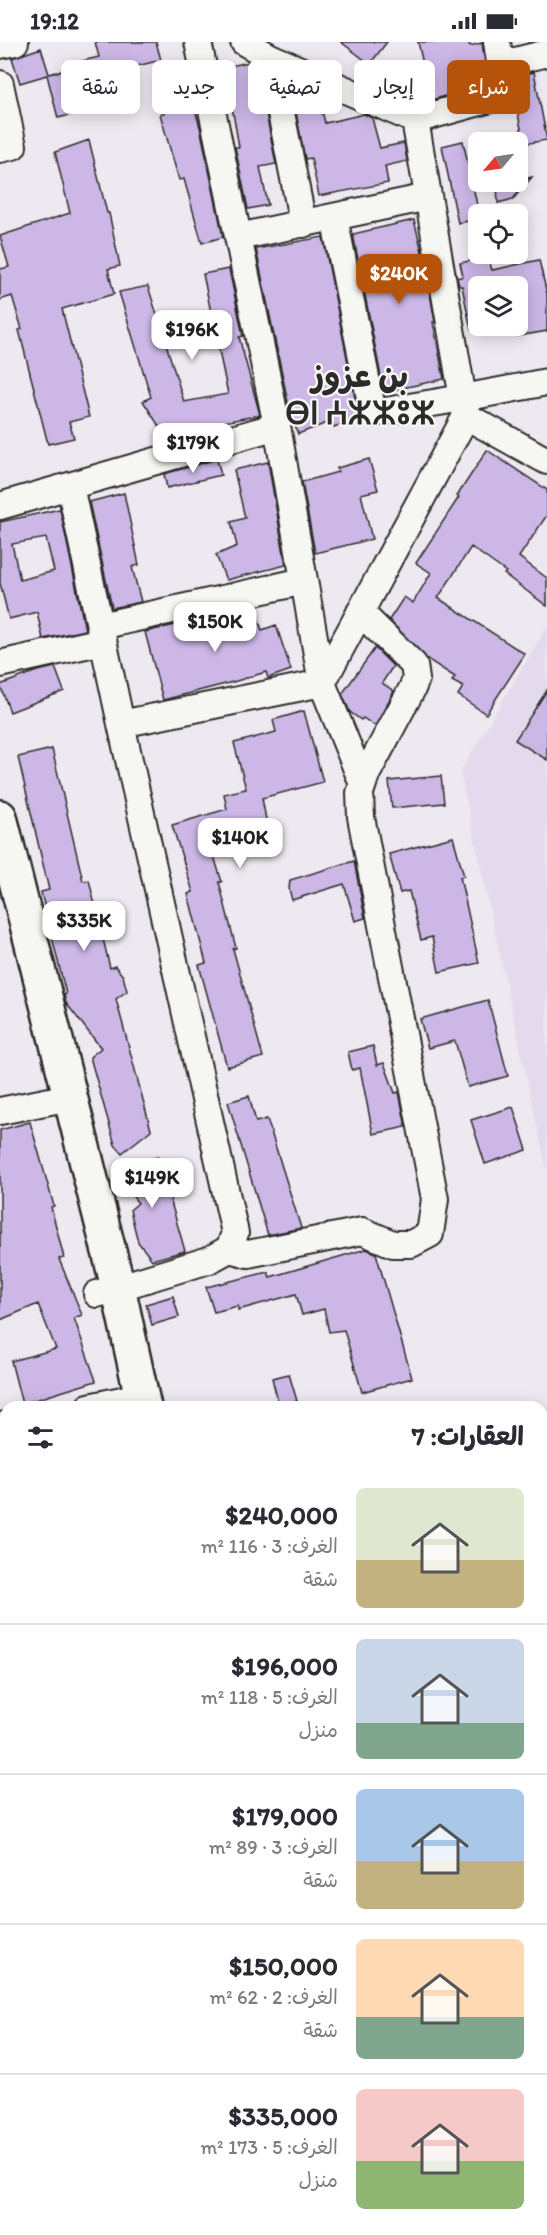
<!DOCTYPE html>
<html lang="ar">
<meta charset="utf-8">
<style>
body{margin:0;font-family:Itim,"Playpen Sans Arabic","Noto Sans Tifinagh",sans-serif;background:#f7f7f7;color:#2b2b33;direction:rtl;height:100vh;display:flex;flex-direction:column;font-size:22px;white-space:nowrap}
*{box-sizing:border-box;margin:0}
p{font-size:20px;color:#7c7c81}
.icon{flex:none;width:33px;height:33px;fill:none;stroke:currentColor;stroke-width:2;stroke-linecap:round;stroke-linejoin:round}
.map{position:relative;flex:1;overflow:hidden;direction:ltr}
.sheet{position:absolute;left:0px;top:1359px;width:548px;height:834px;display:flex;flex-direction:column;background:#fff;border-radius:18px 18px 0 0;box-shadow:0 3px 15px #0003;direction:rtl}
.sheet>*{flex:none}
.hud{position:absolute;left:18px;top:18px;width:512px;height:54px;direction:rtl;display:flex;gap:12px}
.needle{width:39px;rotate:241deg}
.controls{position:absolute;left:468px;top:90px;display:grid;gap:12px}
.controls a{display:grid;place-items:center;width:60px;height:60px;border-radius:9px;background:#fff;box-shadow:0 3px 15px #0003;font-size:30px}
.price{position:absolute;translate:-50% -51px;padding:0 14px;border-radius:12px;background:#fff;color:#222;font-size:20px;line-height:39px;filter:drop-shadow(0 2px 3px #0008)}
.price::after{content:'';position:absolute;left:50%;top:36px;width:18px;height:14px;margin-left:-9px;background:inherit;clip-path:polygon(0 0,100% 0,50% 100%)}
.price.on{background:#b45309;color:#fff}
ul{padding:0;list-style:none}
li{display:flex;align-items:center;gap:18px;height:150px;padding:0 24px}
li+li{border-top:2px solid #e1e1e2}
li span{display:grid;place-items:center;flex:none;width:168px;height:120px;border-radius:9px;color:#555}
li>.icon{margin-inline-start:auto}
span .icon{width:72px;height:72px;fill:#fffc;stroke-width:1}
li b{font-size:26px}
h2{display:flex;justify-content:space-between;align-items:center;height:72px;padding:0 24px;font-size:26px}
.pill{padding:0 21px;border-radius:9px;background:#fff;box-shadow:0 3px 15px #0003;font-size:21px;line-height:54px}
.pill.on{background:#b45309;color:#fff}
.status{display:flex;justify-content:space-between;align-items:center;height:42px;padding:0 30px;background:#fff;direction:ltr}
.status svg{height:16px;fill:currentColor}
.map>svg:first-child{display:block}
</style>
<div class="status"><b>19:12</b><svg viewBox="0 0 49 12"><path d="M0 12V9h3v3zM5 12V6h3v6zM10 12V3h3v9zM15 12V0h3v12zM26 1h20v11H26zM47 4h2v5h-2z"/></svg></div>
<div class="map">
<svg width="547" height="2193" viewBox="0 0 547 2193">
<rect width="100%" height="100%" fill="#eee9f0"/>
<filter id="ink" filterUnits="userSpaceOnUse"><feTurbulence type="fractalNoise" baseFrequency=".0167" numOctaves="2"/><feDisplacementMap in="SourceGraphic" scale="12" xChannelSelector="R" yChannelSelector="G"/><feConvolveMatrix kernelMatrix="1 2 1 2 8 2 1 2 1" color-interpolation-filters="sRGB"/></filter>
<g filter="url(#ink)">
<path fill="#e4daed" d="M547 584V1130L460 730Z"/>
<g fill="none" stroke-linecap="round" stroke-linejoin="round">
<path stroke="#9dd4fc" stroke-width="39" d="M0 2028 6 2031
M288 2187 299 2193"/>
</g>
<path fill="#ccb7e7" stroke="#2b2b2b" stroke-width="1.5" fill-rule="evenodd" d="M95 0H156L161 18 86 37 82 19 99 15Z
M341 0H387L370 22Z
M418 0H468L470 4 482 1 488 42 431 58Z
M41 6 49 32 75 25 86 69 58 76 47 33 20 41 12 16Z
M249 20 257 25 276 122 260 125 268 163 248 167 235 105H239L225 25Z
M534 30 547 98 524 102 516 62 520 51 517 34Z
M186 36 200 85 223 195 202 201 184 137 179 138 160 72 164 71 156 45Z
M306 47 318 52 325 81 364 72 372 76 380 106 404 101 407 119 385 124 388 141 319 154 311 116 305 117 292 50Z
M89 98 107 171H109L120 224 108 227 114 252 62 267 89 375 69 380 74 396 48 402 19 288 22 287 12 254 0 258V227L9 225 0 194 70 171 55 110Z
M463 99 479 172 478 177 458 181 442 104Z
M532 135 513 157 498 161 497 143Z
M414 178 424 217 435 280H433L444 337 384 350 353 192Z
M323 195 359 376 334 385 332 379 298 392 290 370 256 207Z
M488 215 492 228 539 218 547 252V289L518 294V244H478V287L471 288 462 244H459L457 236 463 234 460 221Z
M229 227 243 294 239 295 260 373 164 392 143 359 151 355 119 250 148 244 184 360 228 352 203 232Z
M487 408 547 448V473L519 515 547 536V564L504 532 506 530 471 505 438 556 525 612 486 672 458 653 463 645 452 639 455 635 427 617 389 578 404 555 413 561 431 531 416 521 459 455 457 454Z
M217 417 221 433 167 446 164 432Z
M369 417 378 448 361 452 372 497 315 511 302 440 338 430 337 426Z
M268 420 286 523 226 538 216 513 237 504 231 480 245 476 234 428Z
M124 451 139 523 132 525 141 560 112 566 89 460Z
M60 467 85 588 43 597 37 570 9 577 0 541V480ZM46 496 54 529 20 538 12 502Z
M254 565 262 588 276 583 291 628 268 636 266 630 233 640 163 658 145 590Z
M375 606 393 624 382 641 394 649 375 684 363 676 361 678 350 670 342 652Z
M55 625 64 649 10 670 0 643 34 630Z
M547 648V718L515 698Z
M304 669 323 740 262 756 267 783 208 795 222 840H219L236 906 233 907 263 1015 227 1025 199 923 206 921 188 852 193 850 172 783 227 767 224 752 246 747 234 701 276 690 273 678Z
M52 707 83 839 89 838 110 926 115 924 123 934 127 949 116 957 151 1088 122 1111 115 1103 90 1015 101 1006 66 961 64 953 66 952 41 850 49 848 18 715Z
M441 734 444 761 392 766 389 739Z
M453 795 464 834 460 835 479 921 439 930 432 895 421 898 409 849 400 851 389 812Z
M354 819 365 876 355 879 344 842 292 858 289 847 290 838Z
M488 958 508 1034 468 1045 455 999 428 1006 420 977Z
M373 1004 377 1023 384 1021 395 1051 399 1050 406 1085 373 1092 360 1026 352 1028 348 1010Z
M249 1054 256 1080 267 1077 301 1186 268 1193 228 1060Z
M513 1065 527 1108 485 1122 471 1078Z
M30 1080 54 1164 51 1165 64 1216 59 1217 82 1273 74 1276 96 1339 22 1362 11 1319 56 1307 38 1262 0 1278V1088Z
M158 1115 185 1209 152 1218 138 1200 130 1168 138 1161 123 1142 119 1125Z
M366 1207 376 1211 412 1336 362 1350 344 1288 329 1290 324 1267 302 1273 296 1252 238 1268V1264L214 1270 206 1245 268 1230 270 1235Z
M173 1254 179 1275 152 1283 146 1262Z
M289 1332 297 1359 279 1364 272 1336Z"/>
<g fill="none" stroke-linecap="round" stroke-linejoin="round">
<g stroke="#2b2b2b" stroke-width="30">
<path id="minor" d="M198 0 277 384 322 641 363 742
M0 3 15 0
M270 15 303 182
M500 23 547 11
M0 42 13 104 0 107
M415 78 505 53 497 0
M334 175 373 371 463 356 547 340
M238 195 428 155
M466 374 547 419
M70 444 121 682 235 1191 229 1207 209 1218 97 1252
M0 464 277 384
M100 584 304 539
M0 622 103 599
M121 682 322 641 466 374 415 78 270 15 244 0
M0 1069 70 1055
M229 1207 248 1212 362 1189 393 1202H411L430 1192 435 1157 361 775 360 751 366 733 412 647 416 637 414 623 360 570
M89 1365 141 1354
M0 1384 6 1383
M0 1815 6 1816"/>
</g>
<g stroke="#2b2b2b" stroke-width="36">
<path id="tertiary" d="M542 1717 547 1714"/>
</g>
<g stroke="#2b2b2b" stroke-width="38">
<path id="secondary" d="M0 775 118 1245 144 1365
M57 2193 60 2187"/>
</g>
<use href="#minor" stroke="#f6f6f2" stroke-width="26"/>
<use href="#tertiary" stroke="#f6f6f2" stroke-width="32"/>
<use href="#secondary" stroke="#f6f6f2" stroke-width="33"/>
</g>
</g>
<g text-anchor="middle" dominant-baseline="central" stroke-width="4.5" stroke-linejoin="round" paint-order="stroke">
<g font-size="32" font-weight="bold" fill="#2b2b2b" stroke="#f6f6f2">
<text x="360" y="334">بن عزوز<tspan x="360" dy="37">ⴱⵏ ⵄⵣⵣⵓⵣ</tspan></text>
</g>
</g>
</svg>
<div class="controls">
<a><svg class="needle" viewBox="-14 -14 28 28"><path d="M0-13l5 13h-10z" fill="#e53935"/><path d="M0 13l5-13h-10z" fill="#7c7c81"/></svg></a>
<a><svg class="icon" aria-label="locate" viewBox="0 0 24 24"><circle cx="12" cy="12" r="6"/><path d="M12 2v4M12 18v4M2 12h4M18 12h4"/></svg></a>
<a><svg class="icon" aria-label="layers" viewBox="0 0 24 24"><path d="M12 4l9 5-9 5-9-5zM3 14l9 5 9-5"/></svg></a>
</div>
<b class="price on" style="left:399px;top:263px">$240K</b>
<b class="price" style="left:192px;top:319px">$196K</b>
<b class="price" style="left:193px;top:432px">$179K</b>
<b class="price" style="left:215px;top:611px">$150K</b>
<b class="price" style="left:240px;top:827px">$140K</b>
<b class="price" style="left:84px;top:910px">$335K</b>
<b class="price" style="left:152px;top:1167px">$149K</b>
<div class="hud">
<a class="pill on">شراء</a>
<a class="pill">إيجار</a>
<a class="pill">تصفية</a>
<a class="pill">جديد</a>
<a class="pill">شقة</a>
</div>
<section class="sheet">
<h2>العقارات: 7<svg class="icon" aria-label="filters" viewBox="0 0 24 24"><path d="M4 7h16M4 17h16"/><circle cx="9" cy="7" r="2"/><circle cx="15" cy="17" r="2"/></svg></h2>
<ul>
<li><span style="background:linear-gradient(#dfe7d0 60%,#c2b280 0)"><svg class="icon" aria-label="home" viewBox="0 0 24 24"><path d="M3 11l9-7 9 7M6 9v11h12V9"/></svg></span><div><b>$240,000</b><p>الغرف: 3 · 116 m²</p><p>شقة</p></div></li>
<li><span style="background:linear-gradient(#c9d6e8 70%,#7fa58c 0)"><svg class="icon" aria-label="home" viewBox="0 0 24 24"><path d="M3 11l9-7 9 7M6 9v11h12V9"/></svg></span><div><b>$196,000</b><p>الغرف: 5 · 118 m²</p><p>منزل</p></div></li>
<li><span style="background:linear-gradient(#a9c7e8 60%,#c2b280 0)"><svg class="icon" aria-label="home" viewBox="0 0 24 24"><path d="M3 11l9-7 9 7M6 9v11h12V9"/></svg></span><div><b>$179,000</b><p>الغرف: 3 · 89 m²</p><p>شقة</p></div></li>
<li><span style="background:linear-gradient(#ffd9b3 65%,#7fa58c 0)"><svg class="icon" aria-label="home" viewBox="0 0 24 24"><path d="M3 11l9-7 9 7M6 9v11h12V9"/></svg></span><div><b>$150,000</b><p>الغرف: 2 · 62 m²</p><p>شقة</p></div></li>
<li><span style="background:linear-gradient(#f6c9c9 60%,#8fb573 0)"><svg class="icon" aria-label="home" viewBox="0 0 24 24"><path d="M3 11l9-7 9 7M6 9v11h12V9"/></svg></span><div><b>$335,000</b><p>الغرف: 5 · 173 m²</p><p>منزل</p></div></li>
</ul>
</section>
</div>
